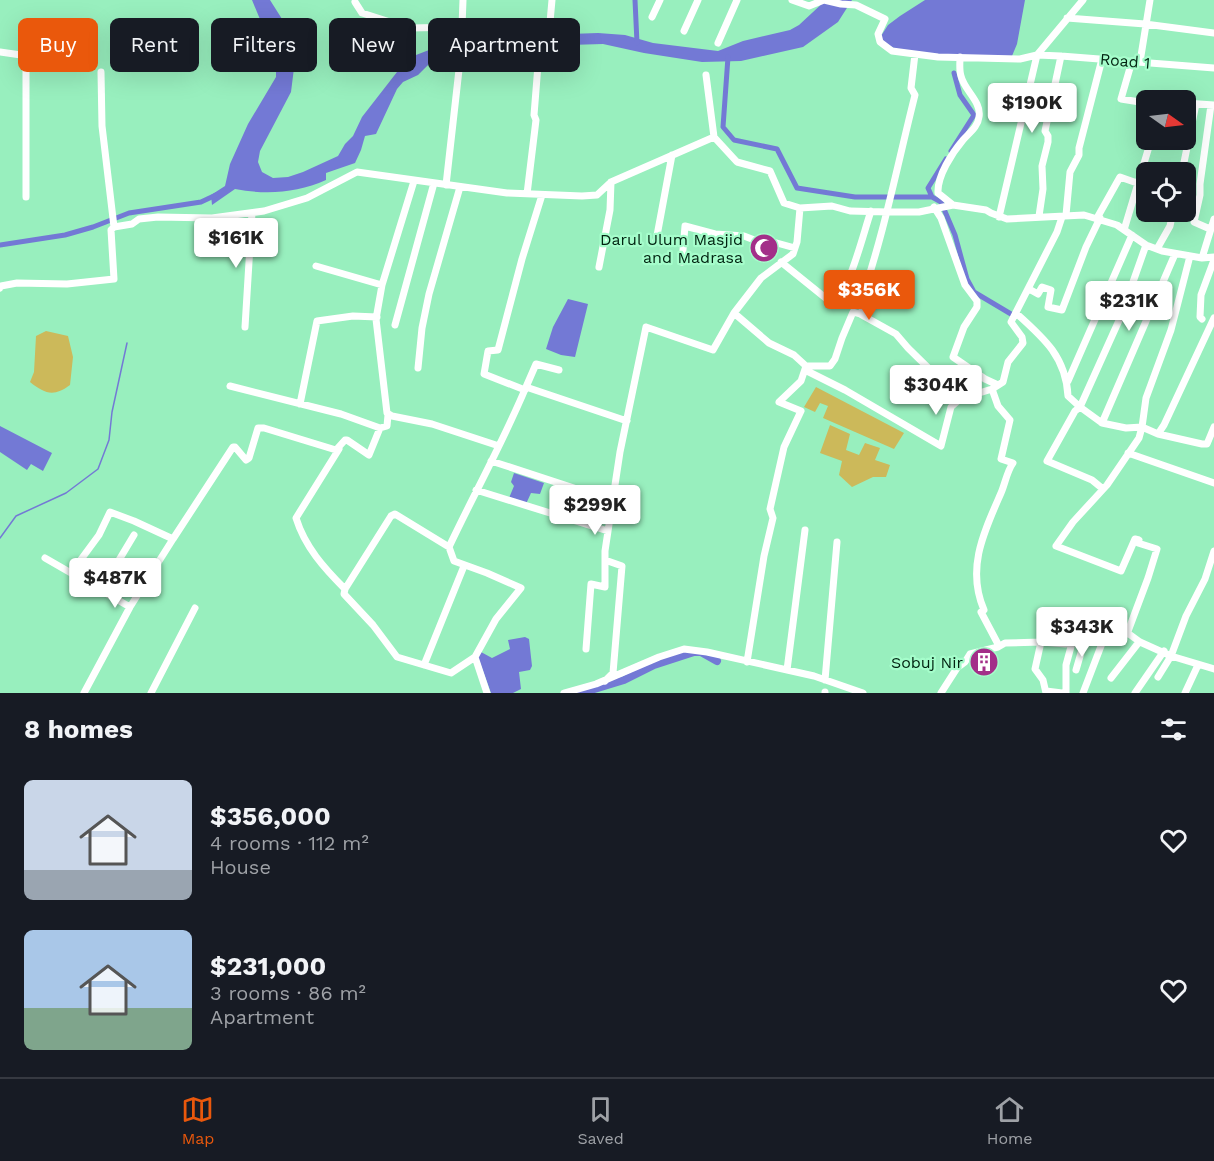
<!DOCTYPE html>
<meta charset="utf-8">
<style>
body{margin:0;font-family:"Work Sans",sans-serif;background:#242831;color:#f1f3f6;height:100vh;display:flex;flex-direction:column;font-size:22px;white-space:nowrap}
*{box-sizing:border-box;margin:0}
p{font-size:20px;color:#9ea1a6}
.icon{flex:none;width:33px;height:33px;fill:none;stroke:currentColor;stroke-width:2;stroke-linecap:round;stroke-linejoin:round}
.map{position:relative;height:693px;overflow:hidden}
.side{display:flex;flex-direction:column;background:#171b24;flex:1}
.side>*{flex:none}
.hud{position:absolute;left:18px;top:18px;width:600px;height:54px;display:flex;gap:12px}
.needle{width:39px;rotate:104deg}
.buttons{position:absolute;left:1136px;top:90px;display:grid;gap:12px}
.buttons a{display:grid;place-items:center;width:60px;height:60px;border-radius:9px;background:#171b24;box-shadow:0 6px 24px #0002;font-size:30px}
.price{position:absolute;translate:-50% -51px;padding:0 14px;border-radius:6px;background:#fff;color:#222;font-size:20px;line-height:39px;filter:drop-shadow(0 2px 3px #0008)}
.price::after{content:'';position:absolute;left:50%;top:36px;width:18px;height:14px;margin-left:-9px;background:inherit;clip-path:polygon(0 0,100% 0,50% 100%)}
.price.selected{background:#ea580c;color:#fff}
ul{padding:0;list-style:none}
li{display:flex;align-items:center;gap:18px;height:150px;padding:0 24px}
li span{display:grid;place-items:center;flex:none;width:168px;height:120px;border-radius:9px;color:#555}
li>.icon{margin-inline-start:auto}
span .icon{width:72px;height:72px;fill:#fffc;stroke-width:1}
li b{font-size:26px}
h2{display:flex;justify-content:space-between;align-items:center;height:72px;padding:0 24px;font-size:26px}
.chip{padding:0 21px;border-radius:9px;background:#171b24;box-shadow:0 6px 24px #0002;font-size:21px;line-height:54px}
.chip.selected{background:#ea580c;color:#fff}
.dock{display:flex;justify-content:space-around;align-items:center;height:84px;border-top:2px solid #363941;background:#171b24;font-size:16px;color:#9ea1a6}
.dock a{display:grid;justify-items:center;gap:3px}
.dock .selected{color:#ea580c}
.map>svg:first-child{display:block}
</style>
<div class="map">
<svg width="1214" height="693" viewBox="0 0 1214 693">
<rect width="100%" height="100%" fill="#98efbe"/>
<path fill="#ccb95a" d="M46 331 68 336 73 357 70 385C54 397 45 394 30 382L34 372 36 336Z
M816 387 904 433 894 449 823 418 828 406 820 403 815 412 804 407Z
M830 425 850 434 846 450 859 455 865 443 880 448 875 460 890 465 886 477H873L852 487 839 475 842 461 820 453Z"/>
<path fill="#7379d5" d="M252 0H270L282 19 287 36 296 52 291 92 260 151 258 162 262 172 273 178 288 177 303 172 338 156 345 144 353 136 362 117 404 63 416 55 442 45 485 41 499 44 570 34 598 33 625 35 653 43 718 51 743 41 790 30 799 25 826 0H852L838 22 803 47 741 61 702 62 644 53 603 44 569 45 519 50 479 49 457 51 432 61 418 75 403 82 397 89 376 134 365 136 361 150 355 163 326 173V180C297 193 266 195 235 189L212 205 211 195 225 186 230 164 248 124 276 77V58Z
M925 0H1025L1017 44 1012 56C978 56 914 58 884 44L881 36 888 25 900 16Z
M568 299 588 304 575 357 561 355 546 349 553 327Z
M0 426 52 453 43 471 31 464 27 470 0 452Z
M514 473 544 483 540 494 531 493 526 504 509 498 514 486 511 482Z
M525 637 529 639 532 666 530 670 519 672 521 689 513 693H491L478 657 481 652 492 658 510 649 508 640Z"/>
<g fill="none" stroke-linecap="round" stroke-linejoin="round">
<path stroke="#7379d5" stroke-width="1.5" d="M0 538 16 516 66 493 98 469 109 440 112 412 127 343"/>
<path stroke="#7379d5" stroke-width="5" d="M635 0 637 43
M728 57 723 127 734 140 777 149 797 188 855 197H932
M951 151 974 115 960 95 954 73
M946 159 928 188 932 197 941 202 955 235 967 279 974 292 1011 314
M0 245 65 235 93 227 129 213 201 202 216 195"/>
<path stroke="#7379d5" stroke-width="8" d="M581 693 624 680 654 665 694 652H701L717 661"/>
<path stroke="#fff" stroke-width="7" d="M792 0 809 6 824 0 841 4 856 5 885 19 878 34 880 42 892 51 938 57 1020 59 1037 55 1061 56 1214 68
M355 2 362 13 409 28 463 27
M652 17 660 0
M1067 18 1145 24 1214 33
M684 31 698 0
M718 43 737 0
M0 52 21 55 26 60V197
M1132 61 1121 99 1146 103
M1140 62 1150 0
M101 72 102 126 114 227
M706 75 714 137
M1185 103 1214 105
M1182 172 1196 104
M414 181 382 285 376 319 387 413 392 416 432 424 499 446
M446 185 461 52 463 0
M527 194 536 120 534 115 538 65 542 48 549 33 552 0
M953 205 938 193C937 176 952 153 963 140 969 133 978 127 979 117 982 102 964 90 961 76 959 70 960 63 960 57
M934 207 941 218 965 285 977 301V307L964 327 953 357 985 379 998 385
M1039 216 1043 189 1042 166 1048 142V136L1045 131 1061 56
M999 217 1037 55 1083 0
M1097 218 1120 177 1137 183
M1210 229 1194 222 1200 195V184L1211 105
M1124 230 1151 140
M656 241 672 155
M1157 249 1170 226 1173 212
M1202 258 1214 219
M682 262 685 226 715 234 744 236 757 241 766 240 795 248
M781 262 833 304C850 290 863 234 871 211
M316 266 382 285
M599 267 610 210 611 182
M0 288 1 286 17 283 67 284 114 279 111 230 114 227 132 224 139 219 158 217 212 218 264 211 307 198 357 172 507 193 582 196 597 195 611 182 714 137 737 162 770 171 784 203 800 208 832 206 850 211 888 212H919L953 205 986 210 991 213 1007 219 1084 215 1117 225 1146 245 1162 251 1202 258 1214 257
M1029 289 1038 294 1042 287 1051 290 1048 307 1062 310 1086 247 1100 218
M734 313 769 343 794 355 806 366
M1016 313C1044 338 1066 357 1068 396L1080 407 1102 423 1126 428 1142 427 1158 434 1202 444H1207L1214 427
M860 314 896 334 908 348 960 399
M1202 319 1200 317 1201 295 1214 260
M395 325 434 183
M245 327 252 213
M418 368 422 328 429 294 460 187
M805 370 845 390 941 446 951 407 960 399 992 389 1003 382 1008 362 1023 343 1022 337 1011 322 1057 232 1062 217 1066 215 1070 172 1079 155V148L1102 59
M1068 381 1132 235
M230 386 341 414 380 428 387 426 388 415
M526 387 536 364 559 370
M992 389 998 406 1010 420 1001 459 1013 463C1007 471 1005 484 1001 493 984 532 966 568 984 610L981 612 999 646
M525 390 484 374 488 351 498 350 522 259 542 195
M300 404 317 321 353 316 377 317
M1102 423 1175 254
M1142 427 1146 398 1171 330 1190 256
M1158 434 1164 425 1214 318
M339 449 296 518C305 547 324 568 345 589L344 594 373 625 397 657 451 673 475 657
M1128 453 1214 483
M491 461 577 489 613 495
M1103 489 1092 480 1047 461 1075 411 1080 407 1121 316 1146 245
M476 490 608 531
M449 547C474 494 503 442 526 387L627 421
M45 558 130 607
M71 573 99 535 110 512 134 521 173 539 233 447H235L246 460 249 458 258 428H264L336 450 345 440H347L369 455 380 428
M345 589 391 516 395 514 449 547 454 561 487 573 521 588 496 619 475 657 487 693
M101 590 134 535
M1127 634 1148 578 1157 549 1138 543 1139 540 1135 539 1121 571 1056 546 1073 522 1107 485 1139 438 1142 427
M1041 642 1035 669 1043 680 1046 693
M586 649 591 584 605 587V560
M747 662 764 556 773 518 770 509 784 447 801 411 779 402 801 381 806 366H830L835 359 842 338 853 312 860 314 863 309 860 303C884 235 897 166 915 95L911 88 915 54
M424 665 464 566
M787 670 805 530
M1076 670 1085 639
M1158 677 1171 656 1186 616 1205 579 1214 551
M1111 678 1139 642
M825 680 837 542
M605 681 613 673 622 566 605 560V551L620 452 646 327 713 350 734 313 761 278 793 254 797 242 800 208
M1046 691 1062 693
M84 693 130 607 173 539
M151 693 195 608
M564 693 596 684 659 657 684 649 707 652 814 676 863 693
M825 693V692
M941 693 957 668 965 662 970 654 998 647 1005 643 1041 642 1066 644 1100 634 1115 632 1129 634 1140 642 1171 656 1214 669
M1066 693V665L1072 643
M1083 693 1106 633
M1135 693 1164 651
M1185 693 1198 665"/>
</g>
<defs>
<g id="mosque-disc" transform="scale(1.5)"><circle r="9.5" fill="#a32f89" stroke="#a5fdcb"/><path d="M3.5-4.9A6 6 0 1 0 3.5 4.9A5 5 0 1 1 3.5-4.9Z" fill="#fff"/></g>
<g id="building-disc" transform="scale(1.5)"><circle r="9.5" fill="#a32f89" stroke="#a5fdcb"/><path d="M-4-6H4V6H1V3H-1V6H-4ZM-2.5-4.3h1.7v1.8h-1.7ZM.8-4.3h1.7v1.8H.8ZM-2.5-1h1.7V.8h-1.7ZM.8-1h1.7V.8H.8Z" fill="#fff"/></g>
</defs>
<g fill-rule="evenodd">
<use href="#mosque-disc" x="764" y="248"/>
<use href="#building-disc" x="984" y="662"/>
</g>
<g text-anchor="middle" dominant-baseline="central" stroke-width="4.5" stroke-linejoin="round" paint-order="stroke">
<g font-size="16" fill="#002210" stroke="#a5fdcb">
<text transform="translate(1125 61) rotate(5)">Road 1</text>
</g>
<g font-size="16" fill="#002210" stroke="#a5fdcb" text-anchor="end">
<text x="743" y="239">Darul Ulum Masjid<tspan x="743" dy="18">and Madrasa</tspan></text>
<text x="963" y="662">Sobuj Nir</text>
</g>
</g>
</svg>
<div class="buttons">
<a><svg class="needle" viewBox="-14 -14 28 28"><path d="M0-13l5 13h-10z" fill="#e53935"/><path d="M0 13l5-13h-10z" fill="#9ea1a6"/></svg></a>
<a><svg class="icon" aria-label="locate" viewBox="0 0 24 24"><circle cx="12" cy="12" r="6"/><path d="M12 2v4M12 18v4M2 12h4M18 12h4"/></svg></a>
</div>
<b class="price" style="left:1032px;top:134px">$190K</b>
<b class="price" style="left:236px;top:269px">$161K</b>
<b class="price selected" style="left:869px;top:321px">$356K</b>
<b class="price" style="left:1129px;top:332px">$231K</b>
<b class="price" style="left:936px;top:416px">$304K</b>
<b class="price" style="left:595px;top:536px">$299K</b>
<b class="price" style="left:115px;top:609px">$487K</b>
<b class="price" style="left:1082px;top:658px">$343K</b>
<div class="hud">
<a class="chip selected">Buy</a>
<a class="chip">Rent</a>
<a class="chip">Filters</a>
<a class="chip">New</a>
<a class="chip">Apartment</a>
</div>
</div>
<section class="side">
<h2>8 homes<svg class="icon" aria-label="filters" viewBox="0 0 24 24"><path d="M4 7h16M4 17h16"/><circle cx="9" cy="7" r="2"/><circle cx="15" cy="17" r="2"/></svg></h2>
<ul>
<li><span style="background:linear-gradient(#c9d6e8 75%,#9aa5b1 0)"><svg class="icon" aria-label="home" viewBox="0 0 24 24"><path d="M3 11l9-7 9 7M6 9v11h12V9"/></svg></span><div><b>$356,000</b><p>4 rooms · 112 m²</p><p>House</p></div><svg class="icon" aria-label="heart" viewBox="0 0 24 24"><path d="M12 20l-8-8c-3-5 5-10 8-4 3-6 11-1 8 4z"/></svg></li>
<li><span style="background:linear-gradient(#a9c7e8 65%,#7fa58c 0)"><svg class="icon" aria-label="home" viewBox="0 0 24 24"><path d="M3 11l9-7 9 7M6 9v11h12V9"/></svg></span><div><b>$231,000</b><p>3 rooms · 86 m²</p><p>Apartment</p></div><svg class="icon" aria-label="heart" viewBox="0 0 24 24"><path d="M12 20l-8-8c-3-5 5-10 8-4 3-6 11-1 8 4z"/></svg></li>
</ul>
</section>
<nav class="dock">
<a class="selected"><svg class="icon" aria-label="map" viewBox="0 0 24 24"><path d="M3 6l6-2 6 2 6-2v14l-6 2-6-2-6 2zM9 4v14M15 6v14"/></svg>Map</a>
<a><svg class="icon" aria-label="saved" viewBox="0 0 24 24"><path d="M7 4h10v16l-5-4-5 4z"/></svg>Saved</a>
<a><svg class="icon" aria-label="home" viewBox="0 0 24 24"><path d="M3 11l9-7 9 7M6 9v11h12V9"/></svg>Home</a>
</nav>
